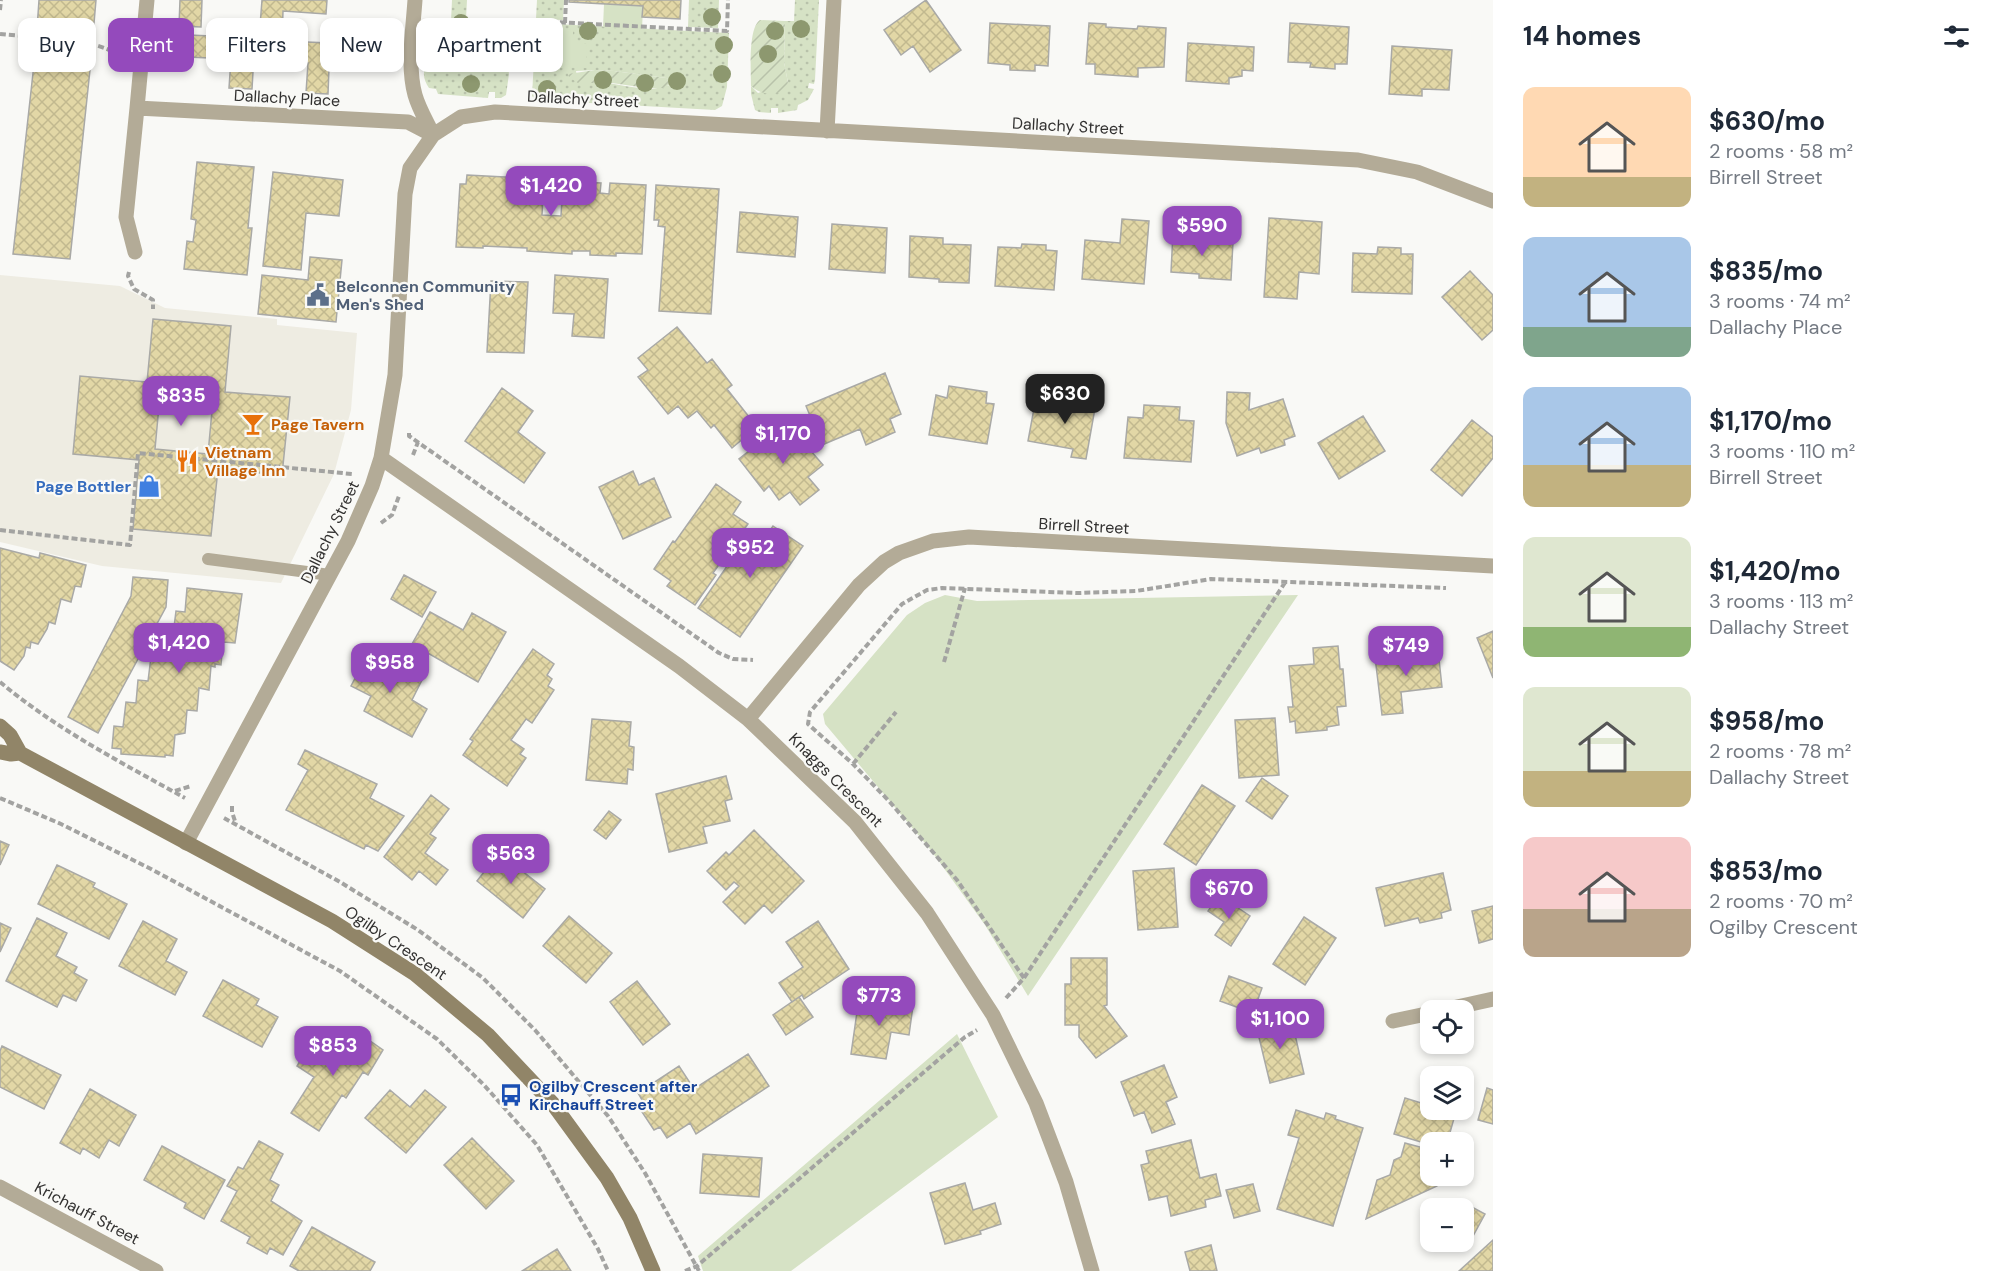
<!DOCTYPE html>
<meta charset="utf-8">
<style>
body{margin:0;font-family:"DM Sans",sans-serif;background:#f2f2f3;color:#1f2937;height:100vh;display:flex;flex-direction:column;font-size:22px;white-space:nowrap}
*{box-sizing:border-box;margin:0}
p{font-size:20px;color:#747a83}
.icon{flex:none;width:33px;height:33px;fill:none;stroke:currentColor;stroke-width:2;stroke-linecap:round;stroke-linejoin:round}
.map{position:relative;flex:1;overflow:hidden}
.details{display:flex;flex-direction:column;background:#fff;width:510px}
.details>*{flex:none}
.banner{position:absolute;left:18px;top:18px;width:570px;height:54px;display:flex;gap:12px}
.fabs{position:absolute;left:1420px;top:1000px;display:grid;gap:12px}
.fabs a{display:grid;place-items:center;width:54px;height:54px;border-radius:12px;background:#fff;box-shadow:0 3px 9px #0003;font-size:30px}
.price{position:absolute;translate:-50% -51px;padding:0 14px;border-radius:12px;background:#944abc;color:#fff;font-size:20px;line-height:39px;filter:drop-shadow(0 2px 3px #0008)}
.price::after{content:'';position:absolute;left:50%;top:36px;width:18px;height:14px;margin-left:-9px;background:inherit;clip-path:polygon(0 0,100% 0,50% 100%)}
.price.selected{background:#222;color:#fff}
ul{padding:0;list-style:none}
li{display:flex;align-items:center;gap:18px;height:150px;padding:0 30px}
li span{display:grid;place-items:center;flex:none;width:168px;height:120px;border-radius:12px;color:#555}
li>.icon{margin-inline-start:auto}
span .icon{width:72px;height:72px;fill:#fffc;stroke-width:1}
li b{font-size:26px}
h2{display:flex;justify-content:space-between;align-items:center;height:72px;padding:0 30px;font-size:26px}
.tag{padding:0 21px;border-radius:12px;background:#fff;box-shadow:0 3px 9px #0003;font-size:21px;line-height:54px}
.tag.selected{background:#944abc;color:#fff}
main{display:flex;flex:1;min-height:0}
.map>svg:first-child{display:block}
</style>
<main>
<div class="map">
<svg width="1493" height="1271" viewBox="0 0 1493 1271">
<defs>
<pattern id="grass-dots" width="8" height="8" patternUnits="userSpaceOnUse" patternTransform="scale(1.5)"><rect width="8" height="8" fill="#d6e2c5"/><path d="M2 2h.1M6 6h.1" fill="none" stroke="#b8c2aa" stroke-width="1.8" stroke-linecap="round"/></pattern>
<pattern id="garden-furrows" width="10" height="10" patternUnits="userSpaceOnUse" patternTransform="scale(1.5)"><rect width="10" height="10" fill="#d6e2c5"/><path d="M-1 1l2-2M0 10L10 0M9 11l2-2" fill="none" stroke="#b8c2aa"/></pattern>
<pattern id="building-cross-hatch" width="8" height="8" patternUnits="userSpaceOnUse" patternTransform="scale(1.5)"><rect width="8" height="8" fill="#e2d7a6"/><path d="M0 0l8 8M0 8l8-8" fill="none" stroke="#c2b98f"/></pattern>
</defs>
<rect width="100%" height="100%" fill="#f9f9f6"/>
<path fill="#eeece2" d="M0 275 120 286 165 308 277 319V325L357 333 351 410 334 474 281 583 102 566 0 542Z"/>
<path fill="url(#grass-dots)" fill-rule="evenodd" d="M452 0H467L464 57 500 59 508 65 509 74 506 95 501 98H495V92H489L488 98 438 94 436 89 429 88C424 81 421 71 428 64H449Z
M537 0H564L563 20 536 19Z
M689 0H719L718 28 688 27Z
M795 0H819L815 80 814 84 809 83 808 88 814 89 808 100 798 105 797 110 778 113V108H771V113L759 112 755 110 751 94V86L758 93 788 83 784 62 785 21H794Z
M536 23 729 33 727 87 722 106 715 110 536 100 532 96ZM595 70 614 71 681 80 680 84C669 84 659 89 648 89 624 87 601 79 578 83L576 71Z"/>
<path fill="#d6e2c5" d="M604 4 643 6 642 30 603 27Z
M552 29 573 30V43L587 44 586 68 550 67Z
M945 595 977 601 1298 595 1028 996 985 925 930 849 825 724 823 714 907 615 925 603Z
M957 1034 998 1117 791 1271H703L698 1256Z"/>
<path fill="url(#garden-furrows)" d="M760 20 785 21 784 62 788 83 784 91C771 95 761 95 751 86 751 71 748 28 760 20Z
M595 70 614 71 681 80 683 84H670L664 88H646L612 83H578L569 77 568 74Z"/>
<path fill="url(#building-cross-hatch)" stroke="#a9a9a6" stroke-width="1.5" fill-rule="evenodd" d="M39 0H96L93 35 37 29Z
M180 0H202L201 27 179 26Z
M262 0H327L326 14 283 11 282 41 259 39Z
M569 0H681L680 19 642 17 643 6 569 2Z
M926 0 961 50 930 72 913 46 901 55 884 30Z
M990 23 1050 26 1048 66 1035 65V71L1010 70V65L988 63Z
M1089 23 1106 24V27L1137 29 1138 26 1166 28 1164 67 1138 68V77L1095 74V64H1086Z
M1290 23 1349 27 1347 64H1335V69L1310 67 1311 63 1288 62Z
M189 35 255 38 252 89 229 88 231 59 188 57Z
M282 41 330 43 328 94 306 93 308 63 280 62Z
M1188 43 1254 47 1253 71 1242 70V76L1229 78V84L1186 81Z
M1392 46 1452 50 1449 90 1422 89V96L1389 94Z
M34 64 90 70 70 259 13 254Z
M197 162 254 167 248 228H252L247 275 184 269 187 241 193 242 196 220 191 219Z
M273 172 343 180 339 216 306 213 301 270 263 266Z
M467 175 544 179 542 215 561 216 563 181 601 183 600 193 609 194 610 183 646 185 642 254 616 253V256L590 255V251H572V254L527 251V248L483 246V248L456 247 460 184H466Z
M656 185 719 189 711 314 659 311 665 227 658 226 659 220H654Z
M740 212 798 217 795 257 737 252Z
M1269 218 1322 222 1319 274 1299 272 1297 299 1264 297Z
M1122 219 1149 221 1144 284 1082 279 1085 240 1120 243Z
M832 224 887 228 885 273 829 269Z
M1173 233 1203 234V240L1233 242 1231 280 1199 278V274L1171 272Z
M910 236 943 238V244L971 245 969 283 939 282V279L909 277Z
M1022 244 1046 245V250L1057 251 1054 290 995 286 998 247 1021 248Z
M1378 247 1401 248V254H1413L1412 294 1352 292 1353 253 1377 254Z
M310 257 342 260 336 322 258 314 262 275 308 280Z
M1470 271 1493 295V330L1482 340 1442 297Z
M555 275 608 279 604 338 572 336 574 314 553 313Z
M491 281 528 282 524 353 487 352Z
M153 319 231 326 225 392 290 397 282 475 218 469 211 536 133 529 139 460 73 454 80 376 147 382ZM160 395 213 400 208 454 155 449Z
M677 327 707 363 712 359 732 385 727 389 757 427 732 448 714 425 711 428 697 411 688 418 678 406 668 414 638 377 648 370 638 358Z
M885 373 901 414 890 419 895 432 866 445 860 429 822 445 806 406Z
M949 386 987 392 986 403 994 404 987 444 929 435 936 395 947 398Z
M502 388 533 411 518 432 545 453 524 483 465 441Z
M1227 392 1250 393 1249 410 1283 399 1295 436 1284 440 1285 445 1261 453 1259 448 1237 456 1226 423Z
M1074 393 1097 397 1086 459 1071 457 1073 449 1028 441 1035 403 1071 410Z
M1144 405 1180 407 1179 420 1194 421 1191 462 1124 458 1128 417 1143 418Z
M1363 416 1385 451 1339 479 1318 443Z
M1472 420 1493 437V458L1462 496 1431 470Z
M786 422 823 465 808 477 819 490 800 505 790 492 779 500 769 486 764 491 739 459Z
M633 471 639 485 654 478 671 517 623 539 599 487Z
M716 484 741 502 733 514 748 524 713 573 716 575 695 605 667 586 671 581 654 569 673 541 675 542Z
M773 526 803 546 740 637 698 608 752 530 764 539Z
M0 548 39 558 40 553 86 565 81 587 75 586 71 602 61 599 55 624 49 622 47 629 38 644 31 642 30 648 26 647 24 656 14 670 0 661Z
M404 575 436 592 422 617 391 599Z
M133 577 168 580 166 607 98 733 68 717 131 596Z
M187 588 242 594 235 643 223 642 221 665 215 664V667L211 666 209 690 199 688 197 711 187 710 185 733 175 735 173 756 165 755V757L121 754V749L112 748 114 726 123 727 126 702 136 703 138 680 148 681 151 657 160 658 163 634 173 635 176 611 185 612Z
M430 612 463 630 472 613 506 632 478 682 412 644Z
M1493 631V678L1477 638Z
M1338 646 1340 669H1343L1346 706 1337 707 1339 725 1327 727V730L1296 733 1295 721 1290 722 1288 707H1293L1289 666 1314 664 1313 648Z
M533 649 554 664 547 675 552 679 548 686 554 690 532 723 526 719 511 740 524 749 520 754 526 758 507 786 463 755 473 741 470 739Z
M1438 650 1442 687 1401 692 1403 713 1382 715 1375 657Z
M369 652 422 680 412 700 427 709 412 737 364 711 371 696 351 686Z
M1275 718 1279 775 1239 778 1235 720Z
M592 719 631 722 629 746 634 747 633 770 628 769 627 784 586 780Z
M305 750 377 784 370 798 404 816 378 851 366 845 364 849 286 810 308 770 298 764Z
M726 776 732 799 725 801 730 821 703 827 707 843 669 852 656 794Z
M1262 778 1288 796 1272 819 1246 801Z
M1202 785 1235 806 1196 865 1164 844Z
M431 795 449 809 430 834 436 838 425 853 448 870 436 885 419 871 412 880 384 857Z
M609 811 621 820 606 839 594 830Z
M754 830 804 881 772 913 764 905 745 924 723 902 739 886 734 882 726 890 707 871 726 852 729 855Z
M0 841 9 845 0 865Z
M499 853 545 889 523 918 477 881Z
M57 865 95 883 93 887 127 904 109 939 38 904Z
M1174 868 1178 927 1138 930 1133 871Z
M1443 873 1451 910 1441 913 1442 918 1420 923 1418 918 1385 926 1376 888Z
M1219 895 1250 916 1231 946 1215 935 1224 922 1208 911Z
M1493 906V939L1479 943 1472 911Z
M569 916 612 953 586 983 543 946Z
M1304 917 1336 938 1305 985 1273 964Z
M37 918 67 933 56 956 77 967 74 973 87 980 76 1001 63 995 57 1007 6 981Z
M143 921 177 939 166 961 187 972 175 995 119 966Z
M818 921 849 969 804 999 802 995 792 1002 779 983 803 967 786 942Z
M0 923 11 928 0 952Z
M1071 958H1107V1005L1104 1006 1127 1036 1096 1058 1079 1037V1025H1065V984H1071Z
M1229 976 1262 988 1253 1013 1220 1001Z
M223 980 259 999 256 1005 278 1017 262 1047 203 1016Z
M637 981 670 1024 643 1045 610 1002Z
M799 997 813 1017 786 1035 773 1015Z
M859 998 913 1006 909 1035 891 1032 886 1059 851 1054Z
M1291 1017 1304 1074 1270 1083 1256 1025Z
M356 1031 383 1050 368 1075 363 1072 346 1098 342 1095 319 1131 291 1113 314 1077 297 1066 314 1038 341 1055Z
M2 1046 61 1075 44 1109 0 1087V1051Z
M748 1054 769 1086 696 1134 690 1123 667 1138 660 1127 654 1130 640 1109 645 1105 638 1093 679 1066 694 1089Z
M1164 1065 1177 1097 1166 1102 1175 1124 1152 1133 1144 1112 1134 1116 1121 1082Z
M1487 1088 1493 1090V1124L1478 1120Z
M90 1089 136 1115 119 1146 109 1140 99 1158 83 1148 80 1154 60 1143Z
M390 1090 410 1107 425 1090 446 1107 406 1153 365 1118Z
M1405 1098 1431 1106V1105V1110H1454L1452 1114 1455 1115 1447 1143H1431V1145L1394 1134Z
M1296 1110 1324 1119 1326 1113 1336 1116 1335 1119 1363 1128 1333 1226 1277 1209 1299 1138 1288 1135Z
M472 1138 514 1181 486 1209 444 1165Z
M1191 1140 1200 1178 1216 1174 1221 1196 1205 1200 1206 1207 1171 1216 1167 1196 1149 1200 1141 1165 1149 1163 1146 1151Z
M259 1141 283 1154 270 1180 279 1185 271 1201 302 1221 283 1255 270 1248 267 1254 247 1243 250 1237 221 1221 237 1191 227 1186 238 1167 243 1169Z
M1405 1143 1431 1150V1176H1440L1437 1186 1366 1219 1377 1180 1390 1175 1394 1160 1401 1157Z
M162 1146 225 1180 204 1219 184 1208 186 1203 144 1180Z
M703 1154 762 1158 759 1197 700 1193Z
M965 1183 973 1210 995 1203 1001 1224 980 1231 981 1234 945 1244 930 1193Z
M1253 1184 1260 1211 1234 1218 1226 1190Z
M1457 1199 1485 1214 1473 1236 1464 1232V1209H1451Z
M312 1227 375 1262 370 1271H299L290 1266Z
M1493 1240V1271H1459Z
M1211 1245 1217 1271H1190L1185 1252Z
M557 1249 571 1271H522Z"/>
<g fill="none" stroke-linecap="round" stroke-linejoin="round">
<path stroke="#a3a3a1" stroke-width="4" stroke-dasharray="6 3" stroke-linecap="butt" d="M0 10 1 0
M515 20 727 31 728 0
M565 23 566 0
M0 34C37 38 89 36 121 56
M129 272 128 276 134 289 153 300V309
M409 433V436L719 653 733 659 753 660
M413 455 418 442
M381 523 392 515 399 496
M0 530 130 545 138 453 352 474 353 472
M944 662 965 588
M0 682C56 729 122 763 185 798
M853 764 896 712
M175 791 191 786
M0 798 61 824 151 869 340 971 437 1039 484 1085 537 1145 598 1249 608 1271
M232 806V812L236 824
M224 818 340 882 418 930 483 978 535 1030 608 1116 645 1173 699 1271
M1024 978 957 880 889 801 853 764 808 724 810 712 902 604 927 590 942 588 1078 593 1136 591 1211 579 1446 588
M1006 998 1024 978 1286 581
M685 1271 697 1266 965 1037 977 1030"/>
<path stroke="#b3ab97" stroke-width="12" d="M208 559 330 575"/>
<path stroke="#b3ab97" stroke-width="15" d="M147 0 137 108 408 122 433 135
M415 0C413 30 407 66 415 95 419 109 427 122 433 135
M827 131 834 0
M135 252 126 217 137 108
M381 458 679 666 748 719 855 822 927 913 993 1015 1036 1103 1066 1182 1092 1271
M748 719 859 585 884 562 899 553 933 541 969 537 1493 566
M186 843 348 541 372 486 381 458 395 375 405 194 410 168 433 135 461 117 495 112 1358 160 1417 172 1493 201
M1439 1011 1493 999
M1393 1021 1431 1013
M0 1187 156 1271"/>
<path stroke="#918568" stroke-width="15" d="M0 726 10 735 20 753 332 921 415 974 488 1035 553 1104 607 1178 630 1218 653 1271
M0 752 11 754 20 753"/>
</g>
<g fill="#8d986f">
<circle cx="712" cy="17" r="9"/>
<circle cx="461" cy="23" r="9"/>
<circle cx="801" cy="29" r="9"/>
<circle cx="588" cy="31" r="9"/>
<circle cx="775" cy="31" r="9"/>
<circle cx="543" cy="38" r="9"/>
<circle cx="724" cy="45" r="9"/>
<circle cx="768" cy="54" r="9"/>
<circle cx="722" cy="74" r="9"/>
<circle cx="603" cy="80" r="9"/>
<circle cx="677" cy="81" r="9"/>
<circle cx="645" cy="83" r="9"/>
<circle cx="471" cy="84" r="9"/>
<circle cx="547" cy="89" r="9"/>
</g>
<defs>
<g id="civic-bare" transform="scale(1.8)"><path d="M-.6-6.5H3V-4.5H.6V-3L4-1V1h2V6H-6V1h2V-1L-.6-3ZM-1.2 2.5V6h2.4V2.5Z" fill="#5c6f8a" stroke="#f9f9f6" stroke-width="2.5" paint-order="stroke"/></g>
<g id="bar-bare" transform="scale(1.8)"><path d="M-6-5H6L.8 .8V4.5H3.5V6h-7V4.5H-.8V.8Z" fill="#e8710a" stroke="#f9f9f6" stroke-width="2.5" paint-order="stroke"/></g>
<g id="restaurant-bare" transform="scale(1.8)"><path d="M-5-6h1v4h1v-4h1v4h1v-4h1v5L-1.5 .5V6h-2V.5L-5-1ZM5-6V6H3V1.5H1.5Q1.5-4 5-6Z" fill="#e8710a" stroke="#f9f9f6" stroke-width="2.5" paint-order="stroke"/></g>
<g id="shop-bare" transform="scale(1.8)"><path d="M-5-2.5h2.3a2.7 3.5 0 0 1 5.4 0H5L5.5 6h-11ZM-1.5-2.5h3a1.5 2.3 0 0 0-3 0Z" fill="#3f7fe0" stroke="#f9f9f6" stroke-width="2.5" paint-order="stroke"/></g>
<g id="bus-bare" transform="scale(1.8)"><path d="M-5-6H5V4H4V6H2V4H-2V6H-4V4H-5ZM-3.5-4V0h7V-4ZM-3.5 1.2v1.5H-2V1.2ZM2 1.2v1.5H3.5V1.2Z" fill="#1a4fb4" stroke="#f9f9f6" stroke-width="2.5" paint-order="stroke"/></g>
</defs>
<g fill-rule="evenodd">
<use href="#civic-bare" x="318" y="295"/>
<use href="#bar-bare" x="253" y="424"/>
<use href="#restaurant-bare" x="187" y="461"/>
<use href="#shop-bare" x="149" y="486"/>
<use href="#bus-bare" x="511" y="1095"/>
</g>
<g text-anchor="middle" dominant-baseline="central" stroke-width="4.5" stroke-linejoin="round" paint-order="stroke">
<g font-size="16" fill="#323130" stroke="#f9f9f6">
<text transform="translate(287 98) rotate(3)">Dallachy Place</text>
<text transform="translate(583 99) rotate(3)">Dallachy Street</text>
<text transform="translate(1068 126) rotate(3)">Dallachy Street</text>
<text transform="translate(1084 526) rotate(3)">Birrell Street</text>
<text transform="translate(330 532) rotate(-64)">Dallachy Street</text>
<text transform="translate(836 780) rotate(45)">Knaggs Crescent</text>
<text transform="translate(396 943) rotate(34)">Ogilby Crescent</text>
<text transform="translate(87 1213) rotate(28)">Krichauff Street</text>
</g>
<g font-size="16" font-weight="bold" fill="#4e5e75" stroke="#f9f9f6" text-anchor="start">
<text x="336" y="286">Belconnen Community<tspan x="336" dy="18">Men's Shed</tspan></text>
</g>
<g font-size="16" font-weight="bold" fill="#c56008" stroke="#f9f9f6" text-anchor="start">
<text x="271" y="424">Page Tavern</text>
<text x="205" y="452">Vietnam<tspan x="205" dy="18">Village Inn</tspan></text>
</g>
<g font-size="16" font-weight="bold" fill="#366cbe" stroke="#f9f9f6" text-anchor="end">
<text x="131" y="486">Page Bottler</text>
</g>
<g font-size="16" font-weight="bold" fill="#164399" stroke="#f9f9f6" text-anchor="start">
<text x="529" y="1086">Ogilby Crescent after<tspan x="529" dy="18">Kirchauff Street</tspan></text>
</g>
</g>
</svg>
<div class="fabs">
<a><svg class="icon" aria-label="locate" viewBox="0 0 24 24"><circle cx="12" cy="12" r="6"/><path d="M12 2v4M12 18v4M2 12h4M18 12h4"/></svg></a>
<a><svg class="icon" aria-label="layers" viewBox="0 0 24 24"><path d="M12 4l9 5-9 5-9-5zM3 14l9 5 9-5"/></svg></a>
<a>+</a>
<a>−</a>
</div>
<b class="price" style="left:551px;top:217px">$1,420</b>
<b class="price" style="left:1202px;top:257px">$590</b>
<b class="price selected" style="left:1065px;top:425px">$630</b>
<b class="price" style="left:181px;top:427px">$835</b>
<b class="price" style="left:783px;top:465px">$1,170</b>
<b class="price" style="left:750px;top:579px">$952</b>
<b class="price" style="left:179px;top:674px">$1,420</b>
<b class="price" style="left:1406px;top:677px">$749</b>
<b class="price" style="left:390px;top:694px">$958</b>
<b class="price" style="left:511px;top:885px">$563</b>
<b class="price" style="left:1229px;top:920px">$670</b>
<b class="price" style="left:879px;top:1027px">$773</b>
<b class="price" style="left:1280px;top:1050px">$1,100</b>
<b class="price" style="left:333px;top:1077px">$853</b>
<div class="banner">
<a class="tag">Buy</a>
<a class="tag selected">Rent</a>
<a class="tag">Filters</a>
<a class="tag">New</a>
<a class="tag">Apartment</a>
</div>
</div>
<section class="details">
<h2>14 homes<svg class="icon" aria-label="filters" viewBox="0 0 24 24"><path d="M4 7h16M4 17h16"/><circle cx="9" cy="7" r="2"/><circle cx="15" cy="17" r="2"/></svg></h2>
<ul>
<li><span style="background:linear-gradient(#ffd9b3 75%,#c2b280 0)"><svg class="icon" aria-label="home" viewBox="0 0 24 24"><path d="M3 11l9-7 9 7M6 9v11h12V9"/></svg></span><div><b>$630/mo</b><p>2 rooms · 58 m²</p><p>Birrell Street</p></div></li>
<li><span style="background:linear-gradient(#a9c7e8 75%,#7fa58c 0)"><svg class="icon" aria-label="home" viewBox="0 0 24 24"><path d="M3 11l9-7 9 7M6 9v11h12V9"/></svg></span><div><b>$835/mo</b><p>3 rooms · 74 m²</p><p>Dallachy Place</p></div></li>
<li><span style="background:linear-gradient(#a9c7e8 65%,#c2b280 0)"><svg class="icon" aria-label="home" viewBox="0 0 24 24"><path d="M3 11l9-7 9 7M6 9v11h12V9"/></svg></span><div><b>$1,170/mo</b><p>3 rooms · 110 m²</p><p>Birrell Street</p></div></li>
<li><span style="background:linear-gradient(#dfe7d0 75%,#8fb573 0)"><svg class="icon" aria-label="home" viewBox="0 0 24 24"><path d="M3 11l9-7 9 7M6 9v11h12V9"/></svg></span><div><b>$1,420/mo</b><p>3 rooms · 113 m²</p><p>Dallachy Street</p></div></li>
<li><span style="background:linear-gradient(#dfe7d0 70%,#c2b280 0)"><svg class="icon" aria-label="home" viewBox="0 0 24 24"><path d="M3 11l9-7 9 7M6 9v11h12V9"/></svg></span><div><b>$958/mo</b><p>2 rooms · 78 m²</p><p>Dallachy Street</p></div></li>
<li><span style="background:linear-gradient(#f6c9c9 60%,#b9a48a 0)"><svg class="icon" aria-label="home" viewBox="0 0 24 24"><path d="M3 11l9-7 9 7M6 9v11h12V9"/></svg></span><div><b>$853/mo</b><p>2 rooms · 70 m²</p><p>Ogilby Crescent</p></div></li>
</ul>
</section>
</main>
